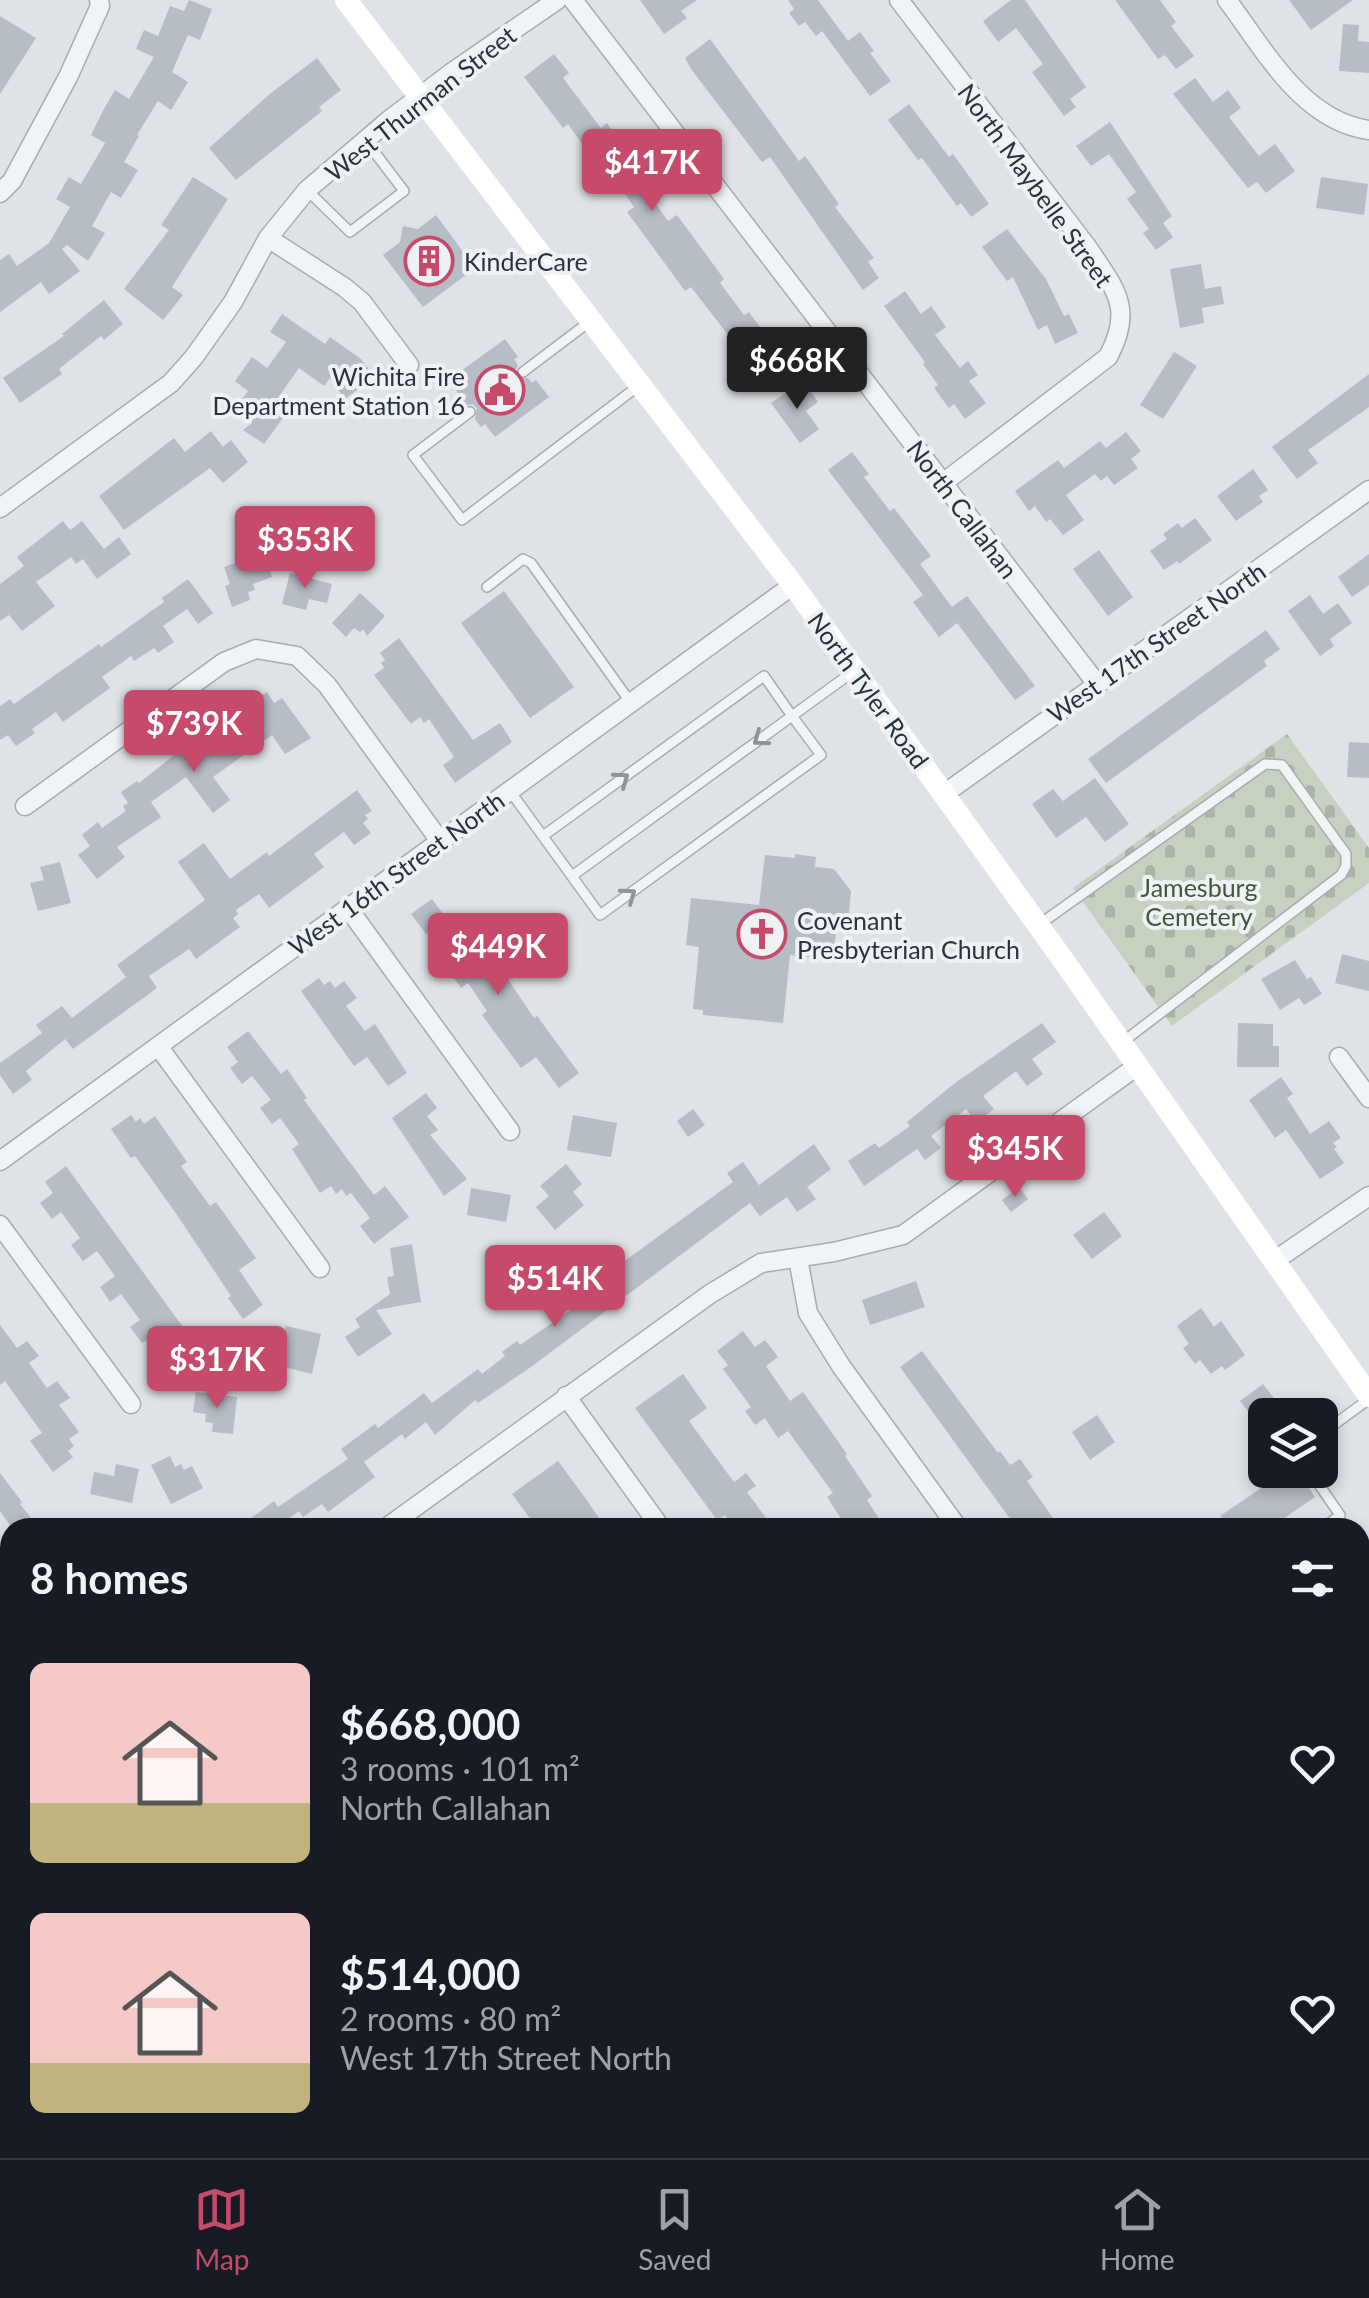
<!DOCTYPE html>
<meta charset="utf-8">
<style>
body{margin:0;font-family:Lato,sans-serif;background:#242831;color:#f1f3f6;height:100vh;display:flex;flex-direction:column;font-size:38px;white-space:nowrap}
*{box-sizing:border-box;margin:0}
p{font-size:32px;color:#9ea1a6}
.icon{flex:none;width:55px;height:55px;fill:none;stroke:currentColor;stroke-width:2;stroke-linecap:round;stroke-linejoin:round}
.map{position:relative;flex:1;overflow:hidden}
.panel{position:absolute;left:0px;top:1518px;width:1370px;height:642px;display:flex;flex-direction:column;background:#171b24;border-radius:30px 30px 0 0;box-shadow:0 5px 15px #0003}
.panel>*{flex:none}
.tools{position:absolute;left:1248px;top:1398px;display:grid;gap:20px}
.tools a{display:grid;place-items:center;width:90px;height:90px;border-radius:15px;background:#171b24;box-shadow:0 5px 15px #0003;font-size:50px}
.price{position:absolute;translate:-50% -85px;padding:0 22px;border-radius:10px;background:#c64b6a;color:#fff;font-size:32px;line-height:65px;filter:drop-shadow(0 2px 5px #0008)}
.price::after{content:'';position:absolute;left:50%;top:60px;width:30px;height:22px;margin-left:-15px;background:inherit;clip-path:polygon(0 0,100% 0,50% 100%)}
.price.active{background:#222;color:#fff}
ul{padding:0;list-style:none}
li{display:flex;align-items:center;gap:30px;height:250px;padding:0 30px}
li span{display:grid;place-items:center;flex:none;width:280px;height:200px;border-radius:15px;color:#555}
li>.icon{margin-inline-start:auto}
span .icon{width:120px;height:120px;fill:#fffc;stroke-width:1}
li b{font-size:42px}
h2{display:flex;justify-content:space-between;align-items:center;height:120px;padding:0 30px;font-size:42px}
.dock{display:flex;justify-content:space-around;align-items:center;height:140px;border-top:2px solid #363941;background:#171b24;font-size:28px;color:#9ea1a6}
.dock a{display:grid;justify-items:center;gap:5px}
.dock .active{color:#c64b6a}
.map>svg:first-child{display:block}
</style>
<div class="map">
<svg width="1369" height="2158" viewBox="0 0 1369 2158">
<defs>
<pattern id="cemetery-stones" width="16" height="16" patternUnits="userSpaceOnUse" patternTransform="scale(2.5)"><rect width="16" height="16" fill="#c6d1c1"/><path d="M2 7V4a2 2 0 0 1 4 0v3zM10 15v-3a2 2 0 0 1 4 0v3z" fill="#aab4a7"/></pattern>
</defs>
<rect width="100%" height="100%" fill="#dfe3e7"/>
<path fill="url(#cemetery-stones)" d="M1287 734 1369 848V883L1172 1026 1073 888Z"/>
<path fill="#b7bdc4" d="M189 0 212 9 200 40 188 35 172 72 188 82 171 110 158 101 137 135 139 136 124 162 138 170 121 198 111 192 92 226 105 233 88 261 67 245 62 249 80 271 49 294 41 282 0 312V260L9 254 17 266 49 243 70 207 56 199 69 177 81 184 105 143 91 135 105 107 115 90 129 99 154 57 136 49 144 30 158 36 170 6 184 11Z
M640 0H697L681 11 687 18 664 34Z
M788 0H818L848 41 860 32 874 51 870 53 891 81 870 96 822 31 816 36 805 22 799 26 789 13 794 9Z
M1011 0H1025L1086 87 1070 99 1076 107 1064 116 1032 72 1043 64 1016 28 998 42 983 21Z
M1115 0H1160L1176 22 1171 26 1194 56 1176 69 1165 55 1158 59Z
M1289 0H1353L1311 30Z
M0 16 36 38 0 94Z
M1343 24 1359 25 1358 41 1369 42V73L1339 71Z
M710 39 799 161 805 156 839 204 835 207 874 258 868 262 879 278 863 290 770 157 762 162 691 69 685 58Z
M554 54 569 73 563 78 601 128 607 123 643 174 637 178 668 221 677 215 724 279 720 283 744 315 749 312 763 331 759 333 779 360 759 375 691 287 685 291 669 269 627 212 634 207 606 167 601 171 568 124 563 128 524 77Z
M317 58 341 90 319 107 322 111 236 180 209 148 271 93Z
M1195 78 1213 102 1228 90 1241 108 1229 117 1259 156 1275 144 1295 171 1266 193 1257 182 1248 188 1173 94Z
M909 104 949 157 953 154 989 204 971 217 961 203 957 206 922 158 918 160 888 120Z
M1110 122 1172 216 1163 223 1173 237 1156 250 1143 233 1149 229 1127 199 1136 192 1109 154 1091 166 1076 146Z
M193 177 228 199 172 287 183 295 163 320 124 289 169 230 161 225Z
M1321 177 1368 184 1364 215 1316 208Z
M436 215 475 268 423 307 383 255 400 242 403 226 418 229Z
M1007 229 1046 279 1064 316 1069 314 1078 333 1055 344 1047 325 1038 330 1013 277 1007 281 982 247Z
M1201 264 1205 289 1221 286 1224 304 1202 308 1204 323 1180 328 1170 269Z
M905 291 921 314 931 306 946 327 935 335 960 368 968 361 978 375 969 381 986 403 965 419 954 404 949 408 934 388 938 385 923 364 925 362 884 306Z
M104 300 123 324 104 340 101 336 59 369 62 374 20 403 3 378 64 336 62 334Z
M282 314 325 344 330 337 361 359 375 377 345 399 330 378 324 386 299 368 270 409 283 418 264 444 243 430 252 423 234 410 248 391 235 381 252 357 267 368 286 342 270 332Z
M505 339 518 357 514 359 518 365 515 372 517 378H528L532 383 536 380 549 397 495 437 485 424 481 427 475 419 477 408 472 404 465 406 450 379Z
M1174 352 1197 366 1163 419 1140 405Z
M1369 374V407L1308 450 1318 463 1297 479 1272 447Z
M807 386 818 402 806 411 819 429 800 443 771 403 793 388 797 393Z
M211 431 223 447 231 440 248 462 223 483 210 468 124 530 99 496 174 438 185 452Z
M1126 432 1141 451 1131 459 1138 468 1114 485 1107 476 1101 481 1095 474 1066 495 1084 520 1063 535 1050 519 1046 522 1035 506 1029 511 1015 491 1058 460 1064 468 1100 441 1106 448Z
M852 452 869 474 864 477 890 511 894 508 931 556 920 564 952 607 967 596 1035 686 1015 700 957 623 939 637 913 602 923 595 828 470Z
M1253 469 1268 490 1259 496 1263 502 1236 521 1217 496Z
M1195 518 1212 540 1179 564 1177 561 1164 570 1150 551 1167 539 1163 534 1178 523 1182 528Z
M63 521 70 530 82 521 104 549 119 537 131 554 97 579 83 559 76 564 71 557 36 582 55 606 22 631 9 615 0 621V584L24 566 17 557Z
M1099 550 1133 597 1108 616 1073 569Z
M264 553 272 577 253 584 255 590 248 592 250 600 232 607 225 586 230 584 224 567Z
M1369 554V585L1352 597 1338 577Z
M290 573 332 584 327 603 309 599 306 610 282 604Z
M188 579 213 613 198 624 187 609 163 626 174 642 158 653 154 648 134 661 131 656 102 677 110 688 63 722 56 712 32 729 35 733 16 746 8 735 0 740V706L10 699 14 704 99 644 101 647 164 602 162 598Z
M504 591 574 687 530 718 461 623Z
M360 593 385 616 367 636 363 629 360 632 354 628 346 637 332 623Z
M1310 595 1323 614 1338 603 1352 623 1330 639 1334 646 1320 656 1288 611Z
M1266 630 1280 649 1264 661 1267 666 1106 783 1088 759Z
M399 638 473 740 500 723 512 742 455 783 443 765 454 757 429 719 424 723 420 717 411 724 374 675 384 668 381 663 385 660 380 653Z
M267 692 274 703 282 698 311 738 285 754 272 735 213 777 230 800 213 813 186 777 151 802 161 817 117 847 125 857 97 879 78 855 90 846 82 835 98 822 102 828 126 811 123 806 128 803 121 792 137 781 139 783 183 748 190 758 217 740 209 730Z
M1349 742 1369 743V778L1347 777Z
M1095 778 1129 824 1105 842 1086 817 1056 838 1032 804 1053 789 1063 801Z
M357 790 372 811 365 815 368 819 363 823 371 833 354 845 344 832 314 854 324 867 269 908 259 894 236 910 238 914 233 918 240 927 196 959 189 949 149 976 157 988 73 1049 65 1039 26 1071 32 1080 13 1094 0 1075V1063L42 1033 36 1025 62 1006 72 1018 126 977 117 965 205 900 178 862 204 843 230 879 267 852 269 856Z
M795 854 816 857 815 867 834 869 851 891 848 924 837 923 833 960 790 955 783 1023 703 1015V1010L693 1009 699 947 686 945 691 898 759 905 765 855 795 858Z
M60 862 71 903 38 911 30 883 44 880 40 867Z
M432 899 461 938 474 929 534 1018 537 1016 579 1073 559 1088 536 1057 521 1068 482 1015 487 1011 468 983 461 988 449 971 459 964 434 929 426 934 411 914Z
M1342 954 1369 961V991L1335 983Z
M1295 960 1307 979 1311 977 1322 994 1304 1005 1299 998 1280 1010 1261 979Z
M319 978 324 985 330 981 335 988 344 981 357 998 346 1006 365 1031 375 1024 407 1073 388 1086 367 1057 354 1066 301 991Z
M1042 1023 1056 1042 1032 1059 1043 1074 1027 1086 1016 1071 983 1096 994 1109 976 1122 966 1109 931 1136 941 1148 925 1160 917 1149 864 1186 848 1161 875 1143 879 1148 910 1126 907 1122 955 1083Z
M1238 1023 1273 1024V1046H1279V1067H1237Z
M248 1031 281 1074 287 1069 307 1098 304 1100 374 1195 385 1186 409 1217 374 1244 360 1226 370 1218 351 1193 346 1196 342 1189 336 1194 331 1186 320 1193 292 1149 299 1144 280 1118 272 1124 260 1108 271 1100 252 1076 242 1084 230 1068 238 1062 227 1047Z
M1281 1077 1293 1094 1287 1098 1310 1134 1329 1121 1341 1138 1333 1143 1337 1147 1334 1149 1344 1163 1320 1179 1286 1130 1275 1138 1249 1100Z
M426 1093 437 1108 427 1116 438 1130 430 1135 467 1179 444 1196 392 1118Z
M693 1109 705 1125 688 1137 677 1121Z
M131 1115 136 1122 140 1118 144 1124 155 1116 187 1162 181 1166 210 1206 216 1202 256 1258 239 1270 263 1305 243 1319 228 1298 231 1296 175 1212 135 1156 131 1158 111 1129Z
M573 1115 617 1123 611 1157 567 1150Z
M814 1144 831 1169 807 1187 816 1199 797 1212 787 1197 760 1216 750 1203 531 1367 478 1403 475 1400 435 1435 426 1422 405 1439 402 1434 364 1462 375 1477 328 1512 322 1504 303 1517 299 1511 277 1528H238L274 1501 278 1507 348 1459 341 1449 375 1424 378 1428 424 1393 432 1403 478 1369 482 1374 505 1356 502 1352 517 1341 520 1345 571 1310 567 1303 733 1182 727 1173 743 1162 759 1185Z
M566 1164 582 1184 573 1192 584 1205 555 1230 536 1207 549 1196 540 1186Z
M66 1166 209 1363 190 1376 178 1359 172 1364 151 1337 142 1343 130 1327 140 1320 121 1294 110 1302 100 1287 115 1276 97 1251 83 1261 71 1245 80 1238 61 1212 52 1219 40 1203 53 1193 45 1182Z
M1019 1187 1028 1199 1011 1212 1002 1200Z
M471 1188 511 1195 506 1222 467 1215Z
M1104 1212 1122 1236 1092 1259 1073 1235Z
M412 1244 421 1302 376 1310 392 1334 358 1357 345 1337 360 1327 355 1319 390 1294 387 1277 394 1276 390 1248Z
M916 1281 925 1307 870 1325 862 1300Z
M1201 1308 1214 1327 1221 1321 1245 1355 1225 1370 1222 1366 1211 1374 1200 1360 1195 1364 1183 1348 1189 1344 1177 1326Z
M0 1325 17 1348 27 1341 39 1356 29 1363 47 1388 57 1381 70 1398 59 1405 79 1432 69 1439 74 1446 68 1451 73 1457 53 1472 30 1441 42 1433 5 1381 0 1385Z
M286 1326 321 1334 312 1374 276 1365Z
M743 1331 755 1347 765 1340 778 1357 766 1366 790 1401 803 1392 847 1454 845 1456 872 1496 867 1500 880 1520 869 1528H847L827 1497 833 1493 788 1431 778 1438 765 1418 755 1425 745 1411 751 1407 723 1369 728 1365 717 1351Z
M922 1351 998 1453 1000 1451 1010 1465 1020 1459 1033 1477 1027 1481 1060 1528H1019L1008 1516 900 1367Z
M683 1374 707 1408 689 1421 734 1482 746 1473 756 1486 747 1492 766 1518 753 1528H734L725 1515 717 1520 635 1408Z
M1263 1384 1277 1402 1254 1419 1240 1401Z
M196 1392 237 1397 233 1434 212 1432 213 1423 205 1422 206 1414 193 1412Z
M1097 1415 1115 1442 1090 1460 1072 1432Z
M170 1456 175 1467 181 1464 184 1470 192 1466 203 1488 171 1504 151 1465Z
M558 1461 586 1499 606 1528H537L512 1494Z
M116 1464 139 1469 132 1503 90 1494 94 1472 114 1476Z
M1288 1470H1297L1315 1497 1270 1528H1228L1220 1516Z
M0 1473 22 1502 20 1504 39 1528H12L0 1511Z"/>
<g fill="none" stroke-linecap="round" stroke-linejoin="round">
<g stroke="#a5abb1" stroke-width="12">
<path id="service" d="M307 190 350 232 404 191 366 141
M523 372 589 322
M470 412 413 455 462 520 637 387
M487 587 523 559 531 563 631 703
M510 791 600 915 821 755 792 716 572 876
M543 836 764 676 792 716 854 671
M1040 924 1265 764 1282 765 1346 854V866L1341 875 1124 1041
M1320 1435 1369 1399
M1309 1470 1340 1515 1323 1528"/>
</g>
<g stroke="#a5abb1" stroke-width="21">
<path id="minor" d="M573 0 1097 684
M899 0 1088 248C1116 290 1134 309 1108 357L943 483
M1227 0C1264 49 1302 121 1369 130
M0 193 12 181 68 77 100 6 99 0
M268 238 344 287 362 302 409 365
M0 508 171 383 194 357 233 302 268 238 307 190 389 120 451 73 557 0
M944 794 1369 490
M25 806 224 662 256 649 297 656 327 685 440 841
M348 908 510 1131
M158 1046 320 1268
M1339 1057 1369 1098
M0 1161 793 585
M0 1225 131 1404
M798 1258 808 1313 841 1366 958 1528
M1274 1261 1369 1196
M566 1396 661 1528
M386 1528 710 1294 761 1263 834 1252 903 1235 1137 1066
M0 1620 10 1635
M0 1808 10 1801
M0 1823 10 1836
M1360 1826 1369 1819
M240 2150 246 2158
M524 2150 529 2158
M818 2150 823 2158
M1014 2158 1024 2150"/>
</g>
<use href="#service" stroke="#f1f4f6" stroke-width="9"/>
<use href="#minor" stroke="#f1f4f6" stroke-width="18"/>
<path stroke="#fff" stroke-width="22" d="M346 0 793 585 1061 957 1369 1396"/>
</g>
<defs><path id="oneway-chevron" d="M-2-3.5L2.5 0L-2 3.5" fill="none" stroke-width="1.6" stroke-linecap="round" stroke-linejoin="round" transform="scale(2.5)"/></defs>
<g stroke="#8d949a">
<use href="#oneway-chevron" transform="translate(760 739) rotate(144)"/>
<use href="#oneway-chevron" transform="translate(622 779) rotate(-36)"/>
<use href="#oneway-chevron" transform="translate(629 895) rotate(-36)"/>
</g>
<defs>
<g id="building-ring" transform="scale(2.5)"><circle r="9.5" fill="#eef2f5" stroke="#c64b6a" stroke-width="1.5"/><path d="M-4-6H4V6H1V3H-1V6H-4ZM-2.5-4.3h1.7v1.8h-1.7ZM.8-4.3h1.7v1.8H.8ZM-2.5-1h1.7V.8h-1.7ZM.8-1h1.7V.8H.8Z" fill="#c64b6a"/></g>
<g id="civic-ring" transform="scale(2.5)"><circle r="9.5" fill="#eef2f5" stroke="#c64b6a" stroke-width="1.5"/><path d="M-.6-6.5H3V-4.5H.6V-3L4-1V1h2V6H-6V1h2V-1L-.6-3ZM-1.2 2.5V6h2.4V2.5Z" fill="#c64b6a"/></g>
<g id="church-ring" transform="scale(2.5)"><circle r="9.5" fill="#eef2f5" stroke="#c64b6a" stroke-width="1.5"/><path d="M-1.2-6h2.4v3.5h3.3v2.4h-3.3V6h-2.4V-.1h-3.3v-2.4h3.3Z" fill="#c64b6a"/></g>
</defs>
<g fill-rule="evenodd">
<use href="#building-ring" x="429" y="261"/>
<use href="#civic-ring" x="500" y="390"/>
<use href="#church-ring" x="762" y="934"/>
</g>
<g text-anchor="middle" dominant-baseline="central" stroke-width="8" stroke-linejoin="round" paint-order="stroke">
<g font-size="25" fill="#29333e" stroke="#eef2f5">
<text transform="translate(420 103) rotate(-38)">West Thurman Street</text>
<text transform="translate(1036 185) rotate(54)">North Maybelle Street</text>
<text transform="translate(963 509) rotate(53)">North Callahan</text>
<text transform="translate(1156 642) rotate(-35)">West 17th Street North</text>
<text transform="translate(869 690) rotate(54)">North Tyler Road</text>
<text transform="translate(396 873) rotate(-36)">West 16th Street North</text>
</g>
<g font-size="25" fill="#29333e" stroke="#eef2f5" text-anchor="start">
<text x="464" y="261">KinderCare</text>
<text x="465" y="376" text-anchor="end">Wichita Fire<tspan x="465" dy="29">Department Station 16</tspan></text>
<text x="797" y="920">Covenant<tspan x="797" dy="29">Presbyterian Church</tspan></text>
</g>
<g font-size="25" fill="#415837" stroke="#eef2f5">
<text x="1199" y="887">Jamesburg<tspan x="1199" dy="29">Cemetery</tspan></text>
</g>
</g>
</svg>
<div class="tools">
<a><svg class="icon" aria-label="layers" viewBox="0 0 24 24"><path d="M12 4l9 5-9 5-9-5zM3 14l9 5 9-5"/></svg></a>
</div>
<b class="price" style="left:652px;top:214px">$417K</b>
<b class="price active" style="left:797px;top:412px">$668K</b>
<b class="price" style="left:305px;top:591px">$353K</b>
<b class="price" style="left:194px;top:775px">$739K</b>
<b class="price" style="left:498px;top:998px">$449K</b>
<b class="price" style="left:1015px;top:1200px">$345K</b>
<b class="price" style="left:555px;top:1330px">$514K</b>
<b class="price" style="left:217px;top:1411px">$317K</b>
<section class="panel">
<h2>8 homes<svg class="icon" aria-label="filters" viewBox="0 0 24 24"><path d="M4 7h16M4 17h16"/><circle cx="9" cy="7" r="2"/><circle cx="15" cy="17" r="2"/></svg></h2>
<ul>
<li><span style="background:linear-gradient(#f6c9c9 70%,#c2b280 0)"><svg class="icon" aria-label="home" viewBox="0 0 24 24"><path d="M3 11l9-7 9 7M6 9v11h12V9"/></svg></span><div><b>$668,000</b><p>3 rooms · 101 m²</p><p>North Callahan</p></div><svg class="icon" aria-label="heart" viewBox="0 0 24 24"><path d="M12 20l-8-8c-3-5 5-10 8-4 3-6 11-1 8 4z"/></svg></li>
<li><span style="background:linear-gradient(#f6c9c9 75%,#c2b280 0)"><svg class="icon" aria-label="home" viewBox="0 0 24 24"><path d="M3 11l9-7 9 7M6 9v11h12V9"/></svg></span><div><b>$514,000</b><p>2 rooms · 80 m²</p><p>West 17th Street North</p></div><svg class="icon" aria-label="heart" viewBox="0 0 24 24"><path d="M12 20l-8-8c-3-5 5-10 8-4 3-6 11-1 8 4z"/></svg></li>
</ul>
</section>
</div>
<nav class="dock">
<a class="active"><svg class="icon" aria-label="map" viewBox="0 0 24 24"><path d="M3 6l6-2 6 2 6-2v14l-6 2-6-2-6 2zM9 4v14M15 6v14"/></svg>Map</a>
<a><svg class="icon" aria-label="saved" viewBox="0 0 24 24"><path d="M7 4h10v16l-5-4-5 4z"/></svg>Saved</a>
<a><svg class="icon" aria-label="home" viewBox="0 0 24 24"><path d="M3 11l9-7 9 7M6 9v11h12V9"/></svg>Home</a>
</nav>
